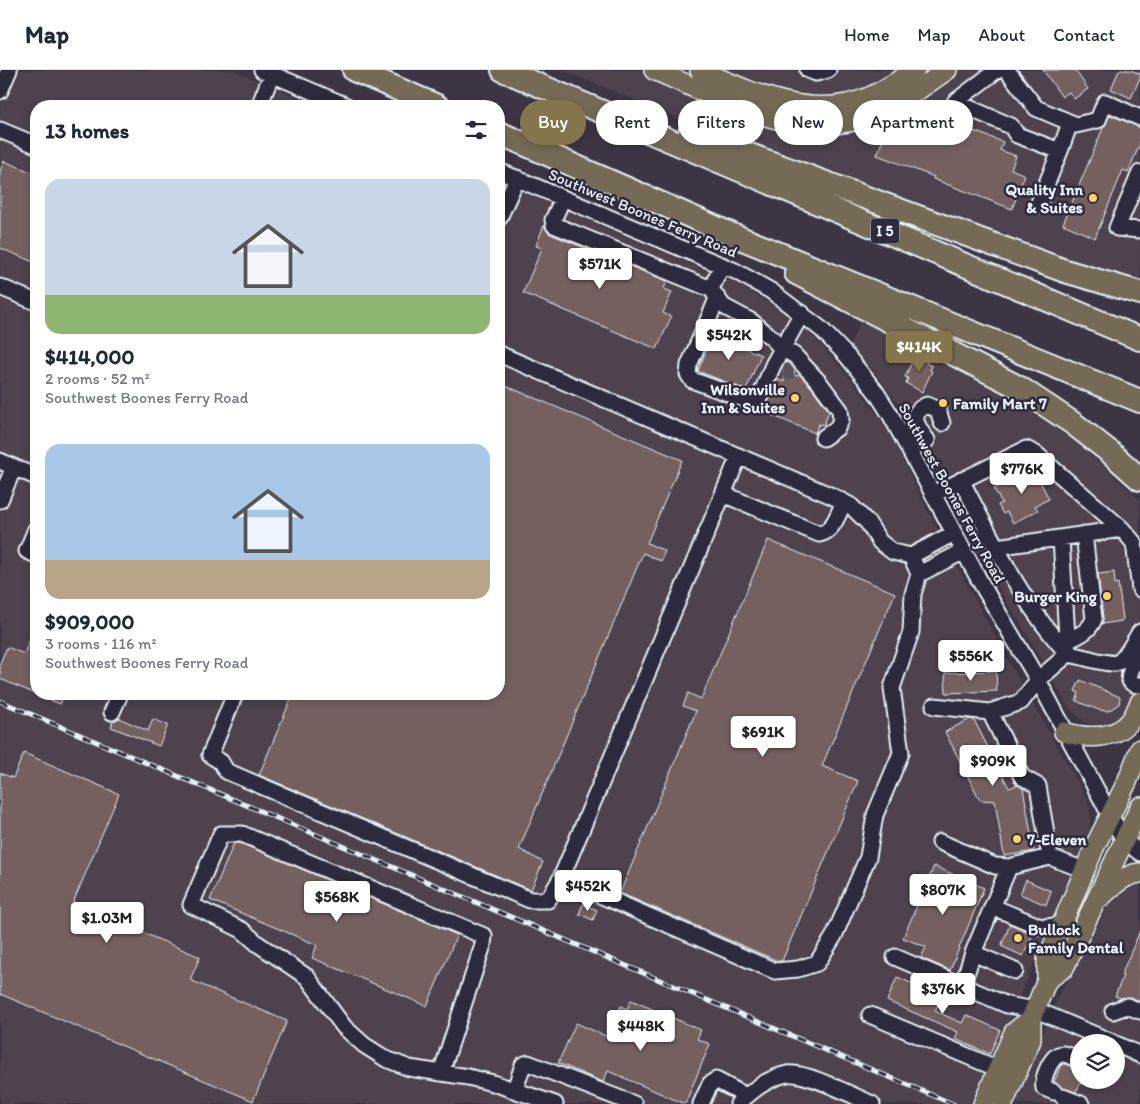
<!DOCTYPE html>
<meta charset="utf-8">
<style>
body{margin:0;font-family:Itim,sans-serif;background:#f2f2f3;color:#1f2937;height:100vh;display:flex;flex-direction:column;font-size:19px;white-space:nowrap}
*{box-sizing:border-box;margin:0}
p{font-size:16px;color:#747a83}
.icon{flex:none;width:28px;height:28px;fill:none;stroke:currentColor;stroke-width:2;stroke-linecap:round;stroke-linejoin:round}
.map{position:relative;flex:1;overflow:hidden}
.sheet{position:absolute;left:30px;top:30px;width:475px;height:600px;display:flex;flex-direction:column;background:#fff;border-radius:20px;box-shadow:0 2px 8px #0003}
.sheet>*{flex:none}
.guide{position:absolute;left:520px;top:30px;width:475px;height:45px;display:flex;gap:10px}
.buttons{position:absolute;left:1070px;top:964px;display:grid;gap:10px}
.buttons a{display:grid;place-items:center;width:55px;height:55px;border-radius:50%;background:#fff;box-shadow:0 2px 8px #0003;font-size:25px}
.price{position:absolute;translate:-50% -42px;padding:0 11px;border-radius:5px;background:#fff;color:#222;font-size:16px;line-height:32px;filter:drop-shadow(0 1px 2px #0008)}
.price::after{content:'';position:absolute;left:50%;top:30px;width:15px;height:11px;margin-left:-8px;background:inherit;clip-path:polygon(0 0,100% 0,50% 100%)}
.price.active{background:#84754c;color:#fff}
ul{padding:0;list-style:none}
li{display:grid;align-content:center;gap:10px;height:265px;padding:0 15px}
li span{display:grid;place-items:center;height:155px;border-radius:15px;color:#555}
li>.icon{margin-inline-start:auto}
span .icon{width:90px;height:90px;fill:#fffc;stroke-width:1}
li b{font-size:21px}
h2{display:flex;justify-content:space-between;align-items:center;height:60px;padding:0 15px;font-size:21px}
.tag{padding:0 18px;border-radius:22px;background:#fff;box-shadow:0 2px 8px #0003;font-size:18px;line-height:45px}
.tag.active{background:#84754c;color:#fff}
header{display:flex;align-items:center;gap:30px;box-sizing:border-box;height:70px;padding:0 25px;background:#fff;border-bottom:1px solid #e0e1e3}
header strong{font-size:24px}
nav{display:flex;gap:28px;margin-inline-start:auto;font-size:18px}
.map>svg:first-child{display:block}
</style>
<header>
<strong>Map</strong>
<nav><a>Home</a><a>Map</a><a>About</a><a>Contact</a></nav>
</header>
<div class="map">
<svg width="1140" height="1034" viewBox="0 0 1140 1034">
<rect width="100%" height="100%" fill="#3d3544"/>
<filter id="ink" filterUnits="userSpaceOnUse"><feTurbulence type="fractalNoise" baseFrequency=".02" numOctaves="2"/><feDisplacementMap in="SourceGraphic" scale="10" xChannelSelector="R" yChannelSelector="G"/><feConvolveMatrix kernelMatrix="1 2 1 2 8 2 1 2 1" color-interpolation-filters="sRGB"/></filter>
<g filter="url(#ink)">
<path fill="#4e424d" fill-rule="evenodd" d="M14 0H232L317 36H36V624H499V112L739 215 779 239 815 268 853 312 888 359 925 436 1010 594 1088 730 1091 749 1088 766 974 1034H0V35Z
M562 0H1140V210L1046 182 741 74Z
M863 246 972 300 1017 333 1074 369 1140 430V623L1135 633 1123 647 1110 654 1101 655 1086 653 1073 642 1066 634 1041 588 989 502 939 412 904 343 875 302 849 276Z
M1140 808V1034H1013L1059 924 1083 886 1109 831 1115 820ZM1079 972H1116V1010H1079Z"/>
<path fill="#746061" stroke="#e8f1f8" d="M1043 0H1075L1088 19 1074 29 1069 22 1062 27Z
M1119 0H1130L1140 4V8L1131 28 1111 19Z
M930 40 957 50 955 54 1003 72 1000 80 1016 86 1011 99 1025 105 1012 139 933 109 934 107 877 85 887 59 892 61 910 48 928 44Z
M1110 45 1140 57V74L1128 102 1123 100 1095 168 1063 154 1103 58Z
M4 91 36 104V193L0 178V101Z
M544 155 547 161 550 164 667 211 664 219 672 222 663 243 671 247 657 279 523 223 542 178 536 176Z
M715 259 737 268 735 274 761 285 746 320 698 301Z
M917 280V285L928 290 926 293 932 296 930 300 932 301 922 322 906 313 908 308 905 307Z
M785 292 788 293 794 299 795 306 800 305 812 318 829 341 824 355 819 354 815 363 761 341 768 333 777 309 784 312 783 297Z
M499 313 682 390 647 473 665 481 661 491 643 483 519 779 543 792 531 820 259 705 293 624H499Z
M1037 398 1044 408 1040 411 1049 429 1035 436 1038 440 1013 453 1007 442 1003 444 998 435 1002 433 994 419Z
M768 470 895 523 822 696 858 711 782 891H778L620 823 696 641 683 636 688 623 701 629Z
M1114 502 1115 514 1118 513 1123 548 1122 551 1102 554 1103 548 1098 504Z
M36 555V624H65L60 634 0 609V593L7 577 24 584Z
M996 601 997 621 946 623 945 603Z
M1080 610 1120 627 1119 634 1108 641 1099 640 1076 631 1079 623 1075 621Z
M119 648 148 661 153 649 168 655 159 676 111 657 113 651Z
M970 649 974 650 1009 718 1017 715 1023 718 1034 781 1004 786 995 731 980 730 945 662Z
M24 683 119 724 73 833 200 887 190 910 287 951 253 1031 0 924V703L13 708Z
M234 773H240L457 865 427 936 312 888 317 875 210 830Z
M934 796 984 818 950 900 921 888 926 877 903 868Z
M1026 810 1051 821 1046 835 1020 824Z
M583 834 597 840 593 850 579 844Z
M1010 854 1033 864 1023 886 1001 876Z
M1140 861V931L1130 927 1121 928 1115 926 1123 906 1121 905Z
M897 907 942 926 935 941 962 953 966 945 1000 960 990 984 955 969 958 962 887 931Z
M631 930 701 960 697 969 710 974 685 1034 608 1001 603 1012 558 993 576 953 608 967 621 936 627 939Z
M1064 994 1079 999V1010H1082L1076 1022 1062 1018 1054 1012 1061 995Z"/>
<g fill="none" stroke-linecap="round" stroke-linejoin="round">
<path stroke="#57515f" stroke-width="15" stroke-dasharray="15 8" stroke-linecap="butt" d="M783 302 794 301"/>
<g stroke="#e8f1f8" stroke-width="19">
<path id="minor" d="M262 0 347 36
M808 0 816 3 828 0
M997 0 955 32 1011 56 1017 65 1060 81 1070 53
M1007 0 1036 38 1076 55 1098 50 1105 32 1140 48
M0 21 9 0
M259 36 272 4
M0 60 36 75
M499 101 735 201 771 221 821 259 847 286 876 322 890 344 982 515 1038 610 1110 745 1124 770 1140 783
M1140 103 1117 158 1140 160
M563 128 553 150 554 155 711 219
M1038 135 1060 81
M499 148 517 108
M722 195 711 219 723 236 751 251 772 268 782 279 794 285 819 312 840 340 841 350 837 358 823 368
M0 217 36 232
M717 229 689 295 688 304 692 310 752 332 759 329 773 295 802 243
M499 284 832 426 851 436 868 453 880 472 893 482 911 486 954 463
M927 370C918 358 907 343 927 335L938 340 942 353
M0 391 36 407
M961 410C993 470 1022 535 1068 584L1061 468
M723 424 819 464C833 462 838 444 844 432
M934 424 1026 379 1036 384 1122 459 1134 473 1140 519
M0 430 14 397
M36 459 27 481 36 485
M996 477 1122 459
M919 504 964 481
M1067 571C1079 565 1089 562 1094 549L1084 464
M1140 583C1135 593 1119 615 1140 615
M235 624 210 685 221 692 226 701 530 830H548L561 808 739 386
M934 636 990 642 1021 632 1038 610 1068 584C1079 585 1112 597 1119 592 1126 587 1135 570 1140 562
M112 642 120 624
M990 642 1022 707 1038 716 1050 787
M940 772 995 796 1009 797
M561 808 775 901 798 899 817 893 834 866 868 787 875 745 901 683 892 618 911 562 913 524 919 504 911 486
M993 837 1041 857 1061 856
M973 883 1015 901
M895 887 1007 935 1036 940 1112 972
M962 916 973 883 1009 797 1050 787 1084 800
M1113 941 1127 936 1140 941
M870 945 998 999
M1116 974 1140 985
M441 1003 483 875 484 866 242 764H221L191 835 242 860 258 874 307 907 344 957 364 975 386 989 409 998 468 1007 493 1013 555 1034
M515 1019 523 995 528 993 634 1034
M1054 1022 1044 1018C1042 1008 1051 984 1063 984 1068 984 1074 988 1079 990
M1063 1027 1081 1034
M701 1034 710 1014 716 1010 746 1026
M738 1034C751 1021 768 1008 787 1004 806 1001 853 1026 872 1034"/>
</g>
<g stroke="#e8f1f8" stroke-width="22">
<path id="major" d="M654 0C723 29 799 76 875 44 901 33 924 16 947 0
M700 0C753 23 811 52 869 27 885 20 900 10 915 0
M1064 662C1086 669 1116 670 1131 650 1135 645 1137 638 1140 632
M1101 827C1113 816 1123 805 1140 803
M1047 910 1064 898 1140 737
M983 1034 1014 962 1031 949
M1003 1034 1031 970V949L1047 910V890L1094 778 1127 712 1140 679"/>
</g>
<g stroke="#e8f1f8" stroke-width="26">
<path id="highway" d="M354 0 437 36
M503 0 1140 269
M499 63 733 165 1140 331
M690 63 1065 201 1140 223
M796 203 1020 318 1074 354 1111 383 1140 409"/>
</g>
<use href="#minor" stroke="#2f2a3d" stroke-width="15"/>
<use href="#major" stroke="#756a55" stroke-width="19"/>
<use href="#highway" stroke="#756a55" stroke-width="22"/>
<g stroke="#e8f1f8" stroke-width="5">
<path id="rail" d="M0 631 953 1034"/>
</g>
<use href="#rail" stroke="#2f2a3d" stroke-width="3" stroke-dasharray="9" stroke-linecap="butt"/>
</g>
</g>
<g fill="#ffd166" stroke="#2f2a3d" stroke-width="2">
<circle cx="1093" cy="128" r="5"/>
<circle cx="795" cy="328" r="5"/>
<circle cx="943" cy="333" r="5"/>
<circle cx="1107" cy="526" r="5"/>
<circle cx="1017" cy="769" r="5"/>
<circle cx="1018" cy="868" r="5"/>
</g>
<g text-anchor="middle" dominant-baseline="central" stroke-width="5" stroke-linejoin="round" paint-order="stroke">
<rect fill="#2f2a3d" stroke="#b0b5c0" stroke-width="1" x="871" y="148.5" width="28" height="25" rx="4"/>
<g font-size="15" font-weight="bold" fill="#e8f1f8">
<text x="885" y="161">I 5</text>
</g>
<g font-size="16" font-weight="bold" fill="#e8f1f8" stroke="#2f2a3d" text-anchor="end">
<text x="1083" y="119">Quality Inn<tspan x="1083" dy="18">&amp; Suites</tspan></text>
<text x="785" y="319">Wilsonville<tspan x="785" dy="18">Inn &amp; Suites</tspan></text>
<text x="953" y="333" text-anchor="start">Family Mart 7</text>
<text x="1097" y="526">Burger King</text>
<text x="1027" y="769" text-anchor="start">7-Eleven</text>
<text x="1028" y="859" text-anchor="start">Bullock<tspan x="1028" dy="18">Family Dental</tspan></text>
</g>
<g font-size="16" fill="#e8f1f8" stroke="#2f2a3d">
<text transform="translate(643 143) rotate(23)">Southwest Boones Ferry Road</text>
<text transform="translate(952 423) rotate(61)">Southwest Boones Ferry Road</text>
</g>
</g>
</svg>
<div class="buttons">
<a><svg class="icon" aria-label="layers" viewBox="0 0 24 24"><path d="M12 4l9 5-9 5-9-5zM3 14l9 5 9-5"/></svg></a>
</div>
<b class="price" style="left:600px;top:220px">$571K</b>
<b class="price" style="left:729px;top:291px">$542K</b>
<b class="price active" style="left:919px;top:303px">$414K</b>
<b class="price" style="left:1022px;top:425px">$776K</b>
<b class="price" style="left:971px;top:612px">$556K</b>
<b class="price" style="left:763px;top:688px">$691K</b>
<b class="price" style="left:993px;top:717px">$909K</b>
<b class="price" style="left:588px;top:842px">$452K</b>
<b class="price" style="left:943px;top:846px">$807K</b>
<b class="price" style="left:337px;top:853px">$568K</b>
<b class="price" style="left:107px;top:874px">$1.03M</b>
<b class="price" style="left:943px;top:945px">$376K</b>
<b class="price" style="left:641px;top:982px">$448K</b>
<div class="guide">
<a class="tag active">Buy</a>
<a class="tag">Rent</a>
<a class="tag">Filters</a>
<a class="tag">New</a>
<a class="tag">Apartment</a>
</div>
<section class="sheet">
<h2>13 homes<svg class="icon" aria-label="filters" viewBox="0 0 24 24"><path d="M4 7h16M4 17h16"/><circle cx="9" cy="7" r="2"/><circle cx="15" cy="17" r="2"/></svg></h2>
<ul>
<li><span style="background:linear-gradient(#c9d6e8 75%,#8fb573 0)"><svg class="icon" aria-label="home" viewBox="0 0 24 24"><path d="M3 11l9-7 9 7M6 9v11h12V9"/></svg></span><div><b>$414,000</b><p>2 rooms · 52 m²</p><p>Southwest Boones Ferry Road</p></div></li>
<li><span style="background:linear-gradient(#a9c7e8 75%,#b9a48a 0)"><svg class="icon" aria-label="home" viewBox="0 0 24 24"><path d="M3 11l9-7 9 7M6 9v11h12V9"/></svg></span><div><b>$909,000</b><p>3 rooms · 116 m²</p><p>Southwest Boones Ferry Road</p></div></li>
</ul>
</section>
</div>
